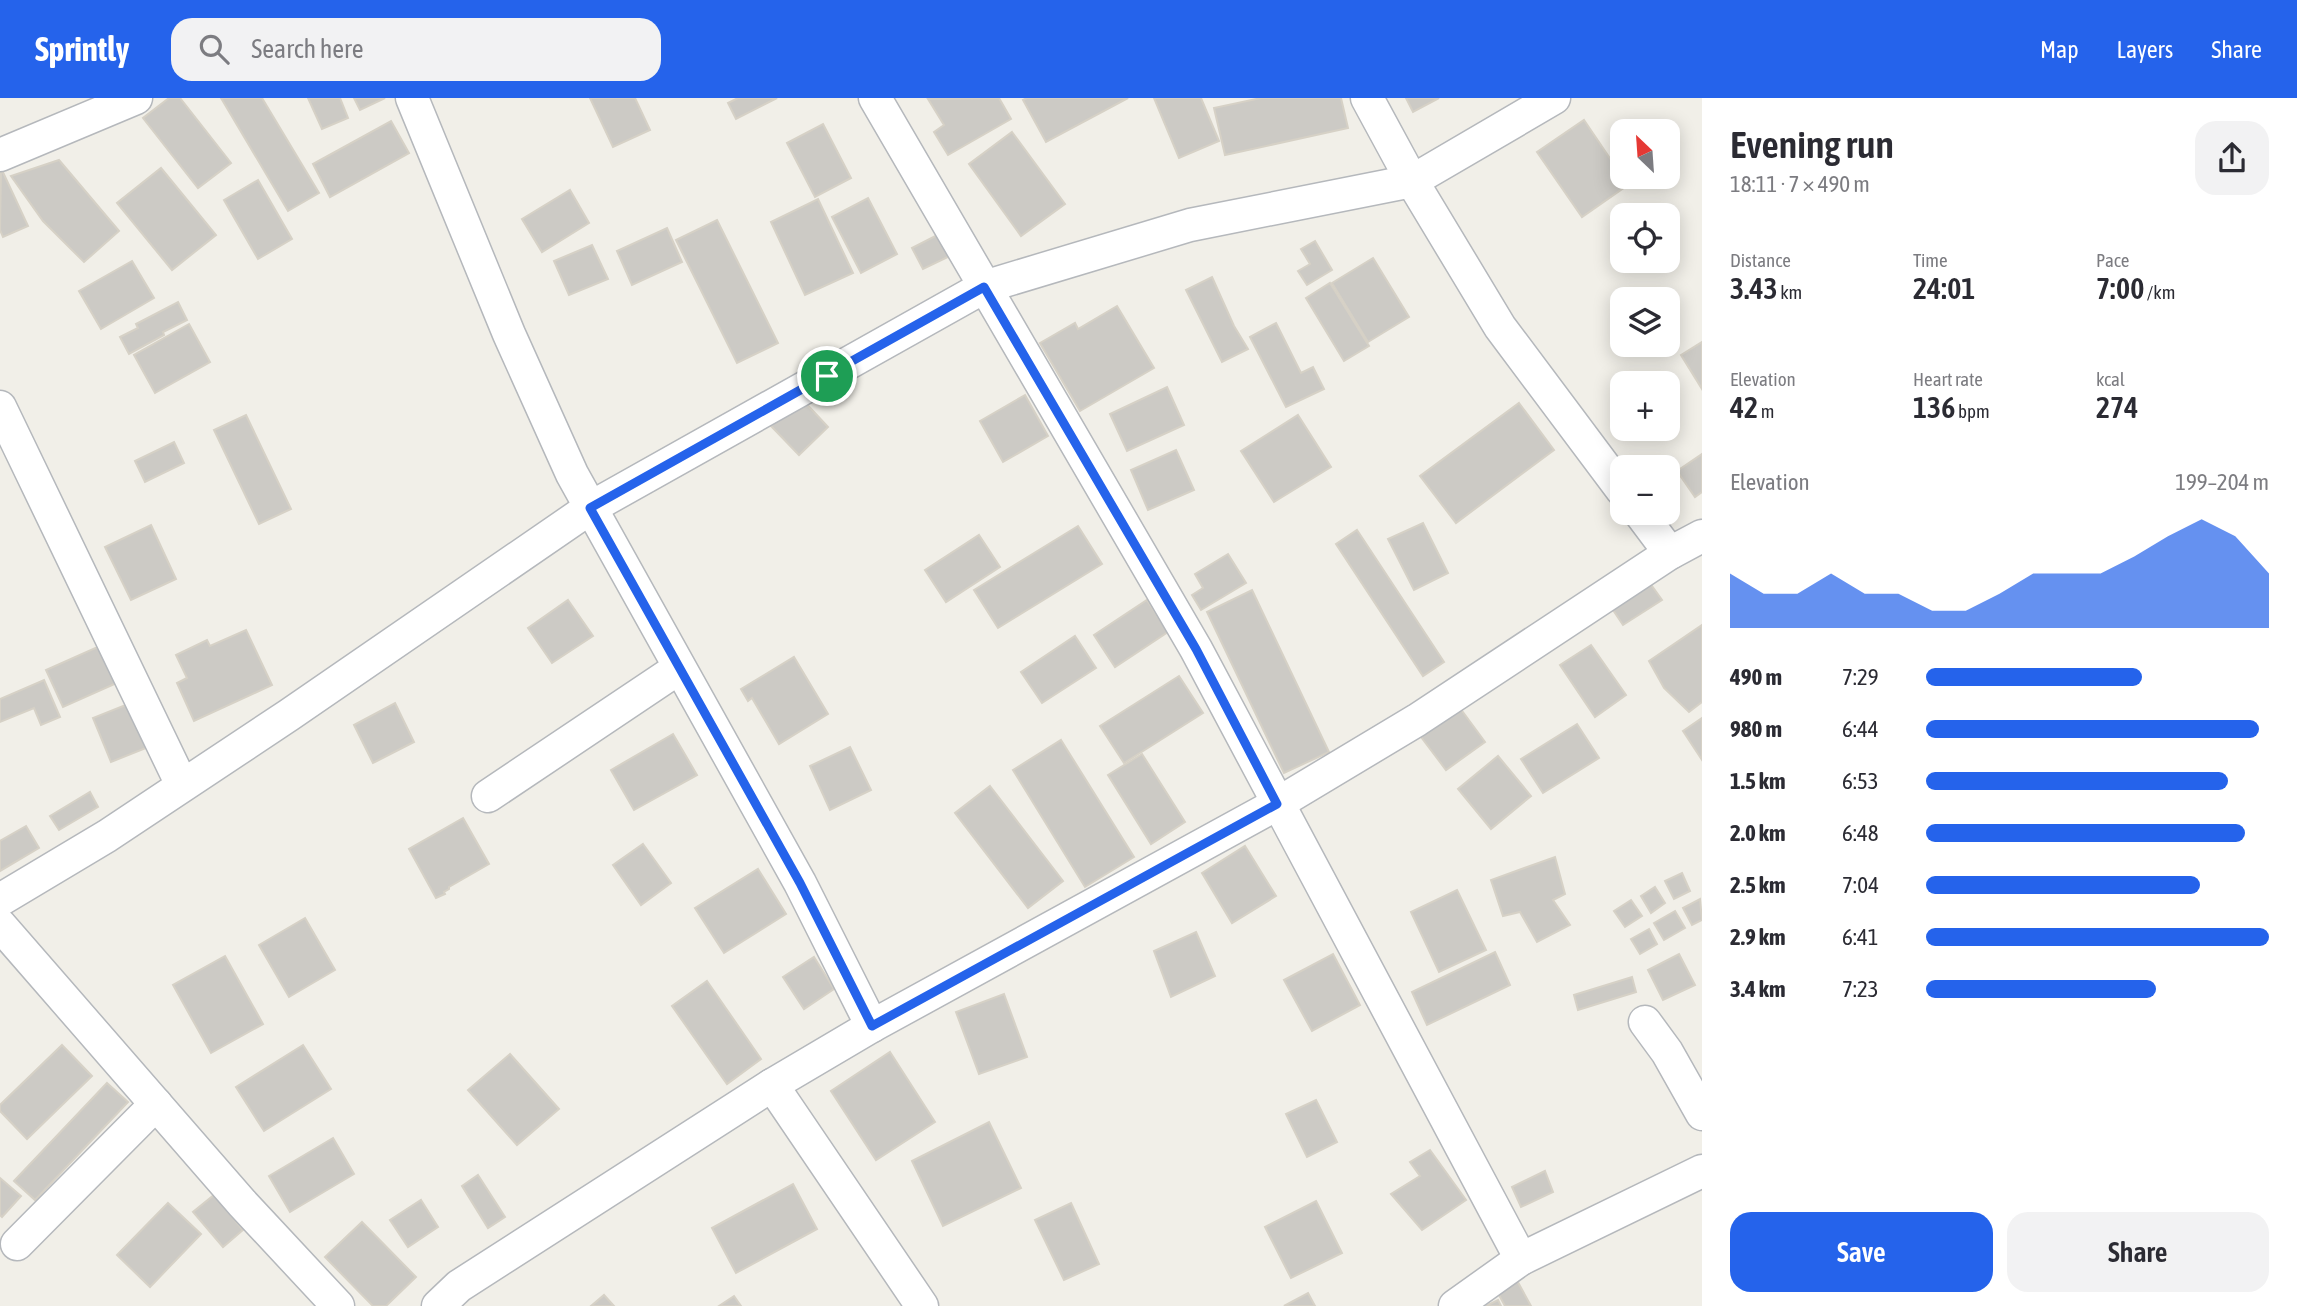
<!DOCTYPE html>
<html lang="en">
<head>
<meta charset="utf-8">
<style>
	body { margin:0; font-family:"Asap Condensed",sans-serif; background:#f2f2f3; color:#2b2b33; height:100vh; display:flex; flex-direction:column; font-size:26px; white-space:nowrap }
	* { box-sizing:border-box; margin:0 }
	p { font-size:23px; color:#7c7c81 }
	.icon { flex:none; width:38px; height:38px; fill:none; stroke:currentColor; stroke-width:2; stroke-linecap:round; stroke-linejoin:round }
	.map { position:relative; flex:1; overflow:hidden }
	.side { display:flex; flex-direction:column; background:#fff; width:595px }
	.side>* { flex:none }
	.needle { width:46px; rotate:335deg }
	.controls { position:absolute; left:1610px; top:21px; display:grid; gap:14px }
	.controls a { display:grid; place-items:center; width:70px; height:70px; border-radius:14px; background:#fff; box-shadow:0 4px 18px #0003; font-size:35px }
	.pin { position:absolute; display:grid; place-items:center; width:60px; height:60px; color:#fff; margin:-30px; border:4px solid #fff; border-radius:50%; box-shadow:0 2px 7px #0007 }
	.round { display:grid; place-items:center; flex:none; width:74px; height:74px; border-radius:21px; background:#f2f2f3 }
	.overview { display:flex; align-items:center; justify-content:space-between; height:119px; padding:0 28px }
	h1 { font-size:38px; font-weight:600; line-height:52px }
	.stats { display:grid; grid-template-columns:repeat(3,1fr); gap:10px; height:119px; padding:7px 28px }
	.stats div { display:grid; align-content:center }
	.stats b { font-size:30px; font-weight:600 }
	.stats small { font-size:19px; font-weight:400 }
	.stats p { font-size:19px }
	.chart { height:196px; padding:14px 28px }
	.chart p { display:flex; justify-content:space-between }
	.chart svg { width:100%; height:126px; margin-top:7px; fill:#2563eb; opacity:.7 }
	.button { display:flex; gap:14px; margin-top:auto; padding:14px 28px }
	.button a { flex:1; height:80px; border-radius:21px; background:#2563eb; color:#fff; font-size:28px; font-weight:600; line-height:80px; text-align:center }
	.button a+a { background:#f2f2f3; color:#2b2b33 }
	ul { padding:0 28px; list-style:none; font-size:23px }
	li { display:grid; grid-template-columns:112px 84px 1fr; align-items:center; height:52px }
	li i { height:18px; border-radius:9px; background:#2563eb }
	header { display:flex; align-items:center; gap:42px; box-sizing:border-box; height:98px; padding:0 35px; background:#2563eb; color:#fff }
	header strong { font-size:33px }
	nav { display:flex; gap:38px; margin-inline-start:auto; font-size:24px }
	.search { width:490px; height:63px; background:#f2f2f3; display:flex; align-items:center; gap:18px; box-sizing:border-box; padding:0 24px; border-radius:21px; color:#7c7c81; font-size:26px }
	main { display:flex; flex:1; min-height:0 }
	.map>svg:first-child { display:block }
	.building { fill:#cccac5; stroke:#d6d1c6; stroke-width:2 }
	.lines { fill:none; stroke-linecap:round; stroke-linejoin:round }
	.minor-casing { stroke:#b5b8bc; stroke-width:35 }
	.minor { stroke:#fff; stroke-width:32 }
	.route-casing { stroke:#fff; stroke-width:14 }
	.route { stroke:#2563eb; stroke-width:9 }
</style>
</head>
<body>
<header>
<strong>Sprintly</strong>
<div class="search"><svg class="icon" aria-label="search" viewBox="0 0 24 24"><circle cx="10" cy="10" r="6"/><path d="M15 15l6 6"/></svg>Search here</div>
<nav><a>Map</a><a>Layers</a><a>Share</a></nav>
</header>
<main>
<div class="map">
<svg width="1702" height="1208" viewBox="0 0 1702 1208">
	<rect width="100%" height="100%" fill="#f1efe8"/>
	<g class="building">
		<polygon points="169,0 180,0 231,65 198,90 143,20"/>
		<polygon points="221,0 262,0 319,95 288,113"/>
		<polygon points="308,0 340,0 348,20 322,31"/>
		<polygon points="354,0 385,0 360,12"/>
		<polygon points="590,0 635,0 650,32 613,49"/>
		<polygon points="738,0 777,0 736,21 728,5"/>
		<polygon points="999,0 1011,21 948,57 934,34 944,27 928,1"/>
		<polygon points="1027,0 1128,0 1046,44 1023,2"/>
		<polygon points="1154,0 1201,0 1219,43 1179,60"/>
		<polygon points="1261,0 1341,0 1348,30 1225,57 1214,10"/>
		<polygon points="1406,0 1439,0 1413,14"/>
		<polygon points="1584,22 1628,87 1582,119 1537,54"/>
		<polygon points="391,23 409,55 330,99 313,66"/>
		<polygon points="823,26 851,80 815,99 787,45"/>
		<polygon points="1012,34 1065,106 1021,138 969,66"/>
		<polygon points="59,62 119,133 84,164 43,123 11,78"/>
		<polygon points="1,70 28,128 3,139 0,132"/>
		<polygon points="161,70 216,137 172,172 117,105"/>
		<polygon points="258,82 292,141 258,161 224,102"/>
		<polygon points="570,92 589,125 542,154 522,121"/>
		<polygon points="868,100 897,156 861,175 832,119"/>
		<polygon points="818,101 853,175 805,197 771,124"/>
		<polygon points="717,122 778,245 737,265 676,142"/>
		<polygon points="667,130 682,164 632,187 617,153"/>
		<polygon points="943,134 954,156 923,171 912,150"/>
		<polygon points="1315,143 1332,172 1307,187 1298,173 1310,166 1301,151"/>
		<polygon points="592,147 608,181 569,197 554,163"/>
		<polygon points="1373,160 1409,219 1368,244 1332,185"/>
		<polygon points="132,163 154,200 101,231 79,193"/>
		<polygon points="1212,179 1234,228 1248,251 1222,264 1186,192"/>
		<polygon points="1330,185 1369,248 1344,263 1306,200"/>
		<polygon points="178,204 187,222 163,234 164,237 129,256 120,239 138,230 136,226"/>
		<polygon points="1117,208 1154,270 1080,313 1040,245 1075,225 1078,231"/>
		<polygon points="1276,225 1301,275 1313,269 1324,291 1286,309 1250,239"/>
		<polygon points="189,226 210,264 155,295 134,257"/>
		<polygon points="1702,244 1702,291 1681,257"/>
		<polygon points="1167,289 1184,327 1127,353 1110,316"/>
		<polygon points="1025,297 1048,338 1003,364 980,323"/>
		<polygon points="801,300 828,329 799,357 771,328"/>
		<polygon points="1519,305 1554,352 1456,425 1420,378"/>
		<polygon points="246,317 291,411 259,426 214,332"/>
		<polygon points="1298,317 1331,369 1274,404 1241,353"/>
		<polygon points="174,344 184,365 145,384 135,363"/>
		<polygon points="1176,352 1194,392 1148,412 1131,372"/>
		<polygon points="1702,356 1702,394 1695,399 1677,373"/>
		<polygon points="1423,425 1448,475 1414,492 1388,441"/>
		<polygon points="151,427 176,481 131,502 105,449"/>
		<polygon points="1078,428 1102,466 998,530 974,492"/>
		<polygon points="1357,432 1444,564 1423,578 1336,446"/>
		<polygon points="979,437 1000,469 946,504 925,472"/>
		<polygon points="1228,456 1246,485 1201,512 1192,497 1203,490 1195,476"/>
		<polygon points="1647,481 1662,502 1623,527 1609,506"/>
		<polygon points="1252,492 1329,654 1284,675 1207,514"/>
		<polygon points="568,502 593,538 552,565 528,530"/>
		<polygon points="1147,502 1168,534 1115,569 1094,537"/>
		<polygon points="1702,527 1702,604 1689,614 1664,590 1649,563"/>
		<polygon points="246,532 272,587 194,623 177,585 187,580 176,557 207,542 210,548"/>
		<polygon points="1075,538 1096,570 1042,605 1021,574"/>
		<polygon points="102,547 119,584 63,609 46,572"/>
		<polygon points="1591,547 1626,597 1595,619 1560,567"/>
		<polygon points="794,559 828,616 779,646 752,600 748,603 741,591"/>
		<polygon points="1179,578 1203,615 1124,665 1100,628"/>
		<polygon points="44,582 60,619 41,627 34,610 0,624 0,601"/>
		<polygon points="133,604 151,648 111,664 93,620"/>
		<polygon points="395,605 414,644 373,665 354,627"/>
		<polygon points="1457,606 1485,644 1446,672 1418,635"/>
		<polygon points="1702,620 1702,662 1683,633"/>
		<polygon points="1577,626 1599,660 1543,695 1521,661"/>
		<polygon points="673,636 697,677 634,712 611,672"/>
		<polygon points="1061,642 1134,759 1085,789 1013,672"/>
		<polygon points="850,649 871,692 830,712 810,668"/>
		<polygon points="1142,656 1185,724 1151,746 1108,677"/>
		<polygon points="1498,658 1531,698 1491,731 1458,691"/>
		<polygon points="990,688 1063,783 1028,810 955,715"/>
		<polygon points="90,694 98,709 59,732 50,718"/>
		<polygon points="463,720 489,766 449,789 449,791 444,794 445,796 436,800 409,751"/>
		<polygon points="26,728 39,750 0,773 0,743"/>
		<polygon points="643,746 671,785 641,807 613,767"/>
		<polygon points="1245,748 1276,798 1232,825 1202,775"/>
		<polygon points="1555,759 1565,796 1553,802 1570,827 1537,844 1520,814 1503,818 1491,782"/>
		<polygon points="758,771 786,816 724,855 695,810"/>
		<polygon points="1682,775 1690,793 1674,801 1665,783"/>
		<polygon points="1655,789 1665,805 1651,815 1641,798"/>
		<polygon points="1457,792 1486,852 1439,874 1411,814"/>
		<polygon points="1700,801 1702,822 1692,827 1683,810"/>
		<polygon points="1631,802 1642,818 1625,829 1614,813"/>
		<polygon points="1675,813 1685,830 1664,842 1654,825"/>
		<polygon points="305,820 335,872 289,899 259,847"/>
		<polygon points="1649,831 1657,846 1640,856 1631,841"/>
		<polygon points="1196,834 1215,878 1171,899 1154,853"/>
		<polygon points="1495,854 1510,887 1427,927 1412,894"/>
		<polygon points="1333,856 1360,907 1312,933 1284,882"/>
		<polygon points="1679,856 1695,887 1663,902 1648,872"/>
		<polygon points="225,858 263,926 211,955 173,887"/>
		<polygon points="814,859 834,891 804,911 783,879"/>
		<polygon points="1632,879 1636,894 1578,912 1574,897"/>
		<polygon points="707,883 761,961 727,986 672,908"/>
		<polygon points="1004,896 1027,959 979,976 956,914"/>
		<polygon points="62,947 92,978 27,1041 0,1013 0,1007"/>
		<polygon points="303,947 331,991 264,1033 236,989"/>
		<polygon points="890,954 935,1024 876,1062 831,993"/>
		<polygon points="510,956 559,1011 517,1047 468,992"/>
		<polygon points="107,985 128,1004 35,1102 14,1083"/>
		<polygon points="1316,1002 1337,1044 1307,1059 1286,1016"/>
		<polygon points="989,1024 1021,1090 943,1128 912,1063"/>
		<polygon points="333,1040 354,1076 290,1114 269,1078"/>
		<polygon points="1430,1052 1466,1102 1422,1132 1391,1096 1420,1078 1410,1064"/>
		<polygon points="1545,1073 1553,1094 1521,1109 1512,1089"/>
		<polygon points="478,1077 505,1119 488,1130 462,1088"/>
		<polygon points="0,1080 21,1098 2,1119 0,1117"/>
		<polygon points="793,1086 817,1131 736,1175 712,1130"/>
		<polygon points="214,1097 243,1132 223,1149 193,1114"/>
		<polygon points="421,1102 438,1129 408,1149 390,1122"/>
		<polygon points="1316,1103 1342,1155 1291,1180 1265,1129"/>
		<polygon points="168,1105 201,1136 150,1189 117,1157"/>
		<polygon points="1071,1105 1099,1166 1064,1182 1035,1122"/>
		<polygon points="362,1124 416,1179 386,1208 373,1208 325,1159"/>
		<polygon points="1514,1177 1531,1208 1505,1208 1494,1188"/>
		<polygon points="1308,1195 1315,1208 1284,1208"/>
		<polygon points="604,1197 614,1208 591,1208"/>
		<polygon points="734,1198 741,1208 719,1208"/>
		<polygon points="1498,1202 1501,1208 1486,1208"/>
	</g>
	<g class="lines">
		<g class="minor-casing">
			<g id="minor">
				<polyline points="412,0 509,236 572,376 800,785 872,928"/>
				<polyline points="875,0 1196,551 1521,1161"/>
				<polyline points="1367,0 1412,83 1500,229 1622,392"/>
				<polyline points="0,57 136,0"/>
				<polyline points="0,309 182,687"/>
				<polyline points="1640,415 1670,455"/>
				<polyline points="488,698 679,570"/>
				<polyline points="0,802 107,738 289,617 590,410 984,189 1190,127 1412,83 1554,0"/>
				<polyline points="0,827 242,1105 338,1208"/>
				<polyline points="1645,924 1667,954 1702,1016"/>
				<polyline points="772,987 922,1208"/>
				<polyline points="17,1146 156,1006"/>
				<polyline points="438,1208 459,1188 772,987 872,928 1277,706 1417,622 1670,455 1702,438"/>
				<polyline points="1455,1208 1521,1161 1702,1073"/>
			</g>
		</g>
		<use href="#minor" class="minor"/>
	</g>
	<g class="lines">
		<g class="route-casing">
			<polygon id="route" points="984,189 1196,551 1277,706 872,928 800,785 590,410"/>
		</g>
		<use href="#route" class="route"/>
	</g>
</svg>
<div class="controls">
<a><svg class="needle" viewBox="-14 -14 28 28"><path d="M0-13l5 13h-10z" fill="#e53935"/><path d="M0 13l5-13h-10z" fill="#7c7c81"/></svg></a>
<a><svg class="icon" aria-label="locate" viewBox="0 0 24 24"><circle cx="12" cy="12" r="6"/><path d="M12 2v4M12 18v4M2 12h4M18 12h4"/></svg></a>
<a><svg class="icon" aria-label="layers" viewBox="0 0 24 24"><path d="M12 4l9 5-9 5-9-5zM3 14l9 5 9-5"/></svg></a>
<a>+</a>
<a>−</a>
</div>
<div class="pin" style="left:827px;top:278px;background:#1e9e55"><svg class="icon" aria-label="arrive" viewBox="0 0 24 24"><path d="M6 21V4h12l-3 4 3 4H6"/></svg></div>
</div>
<section class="side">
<div class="overview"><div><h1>Evening run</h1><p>18:11 · 7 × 490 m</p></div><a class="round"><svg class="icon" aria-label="share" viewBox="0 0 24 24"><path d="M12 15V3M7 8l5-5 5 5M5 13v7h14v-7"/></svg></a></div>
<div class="stats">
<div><p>Distance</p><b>3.43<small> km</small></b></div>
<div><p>Time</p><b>24:01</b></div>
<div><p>Pace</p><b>7:00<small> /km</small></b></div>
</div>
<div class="stats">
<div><p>Elevation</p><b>42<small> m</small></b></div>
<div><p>Heart rate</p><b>136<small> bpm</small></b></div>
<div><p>kcal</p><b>274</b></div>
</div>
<div class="chart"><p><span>Elevation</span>199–204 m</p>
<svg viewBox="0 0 160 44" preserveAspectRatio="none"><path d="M0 44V25L10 32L20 32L30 25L40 32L50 32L60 38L70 38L80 32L90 25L100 25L110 25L120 19L130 12L140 6L150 12L160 25V44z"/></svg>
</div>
<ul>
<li><b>490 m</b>7:29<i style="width:63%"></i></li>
<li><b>980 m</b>6:44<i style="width:97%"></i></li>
<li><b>1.5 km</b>6:53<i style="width:88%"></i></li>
<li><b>2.0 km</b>6:48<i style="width:93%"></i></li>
<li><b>2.5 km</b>7:04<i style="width:80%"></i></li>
<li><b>2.9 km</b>6:41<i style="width:100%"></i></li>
<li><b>3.4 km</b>7:23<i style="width:67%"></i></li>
</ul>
<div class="button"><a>Save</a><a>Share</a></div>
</section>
</main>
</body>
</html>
